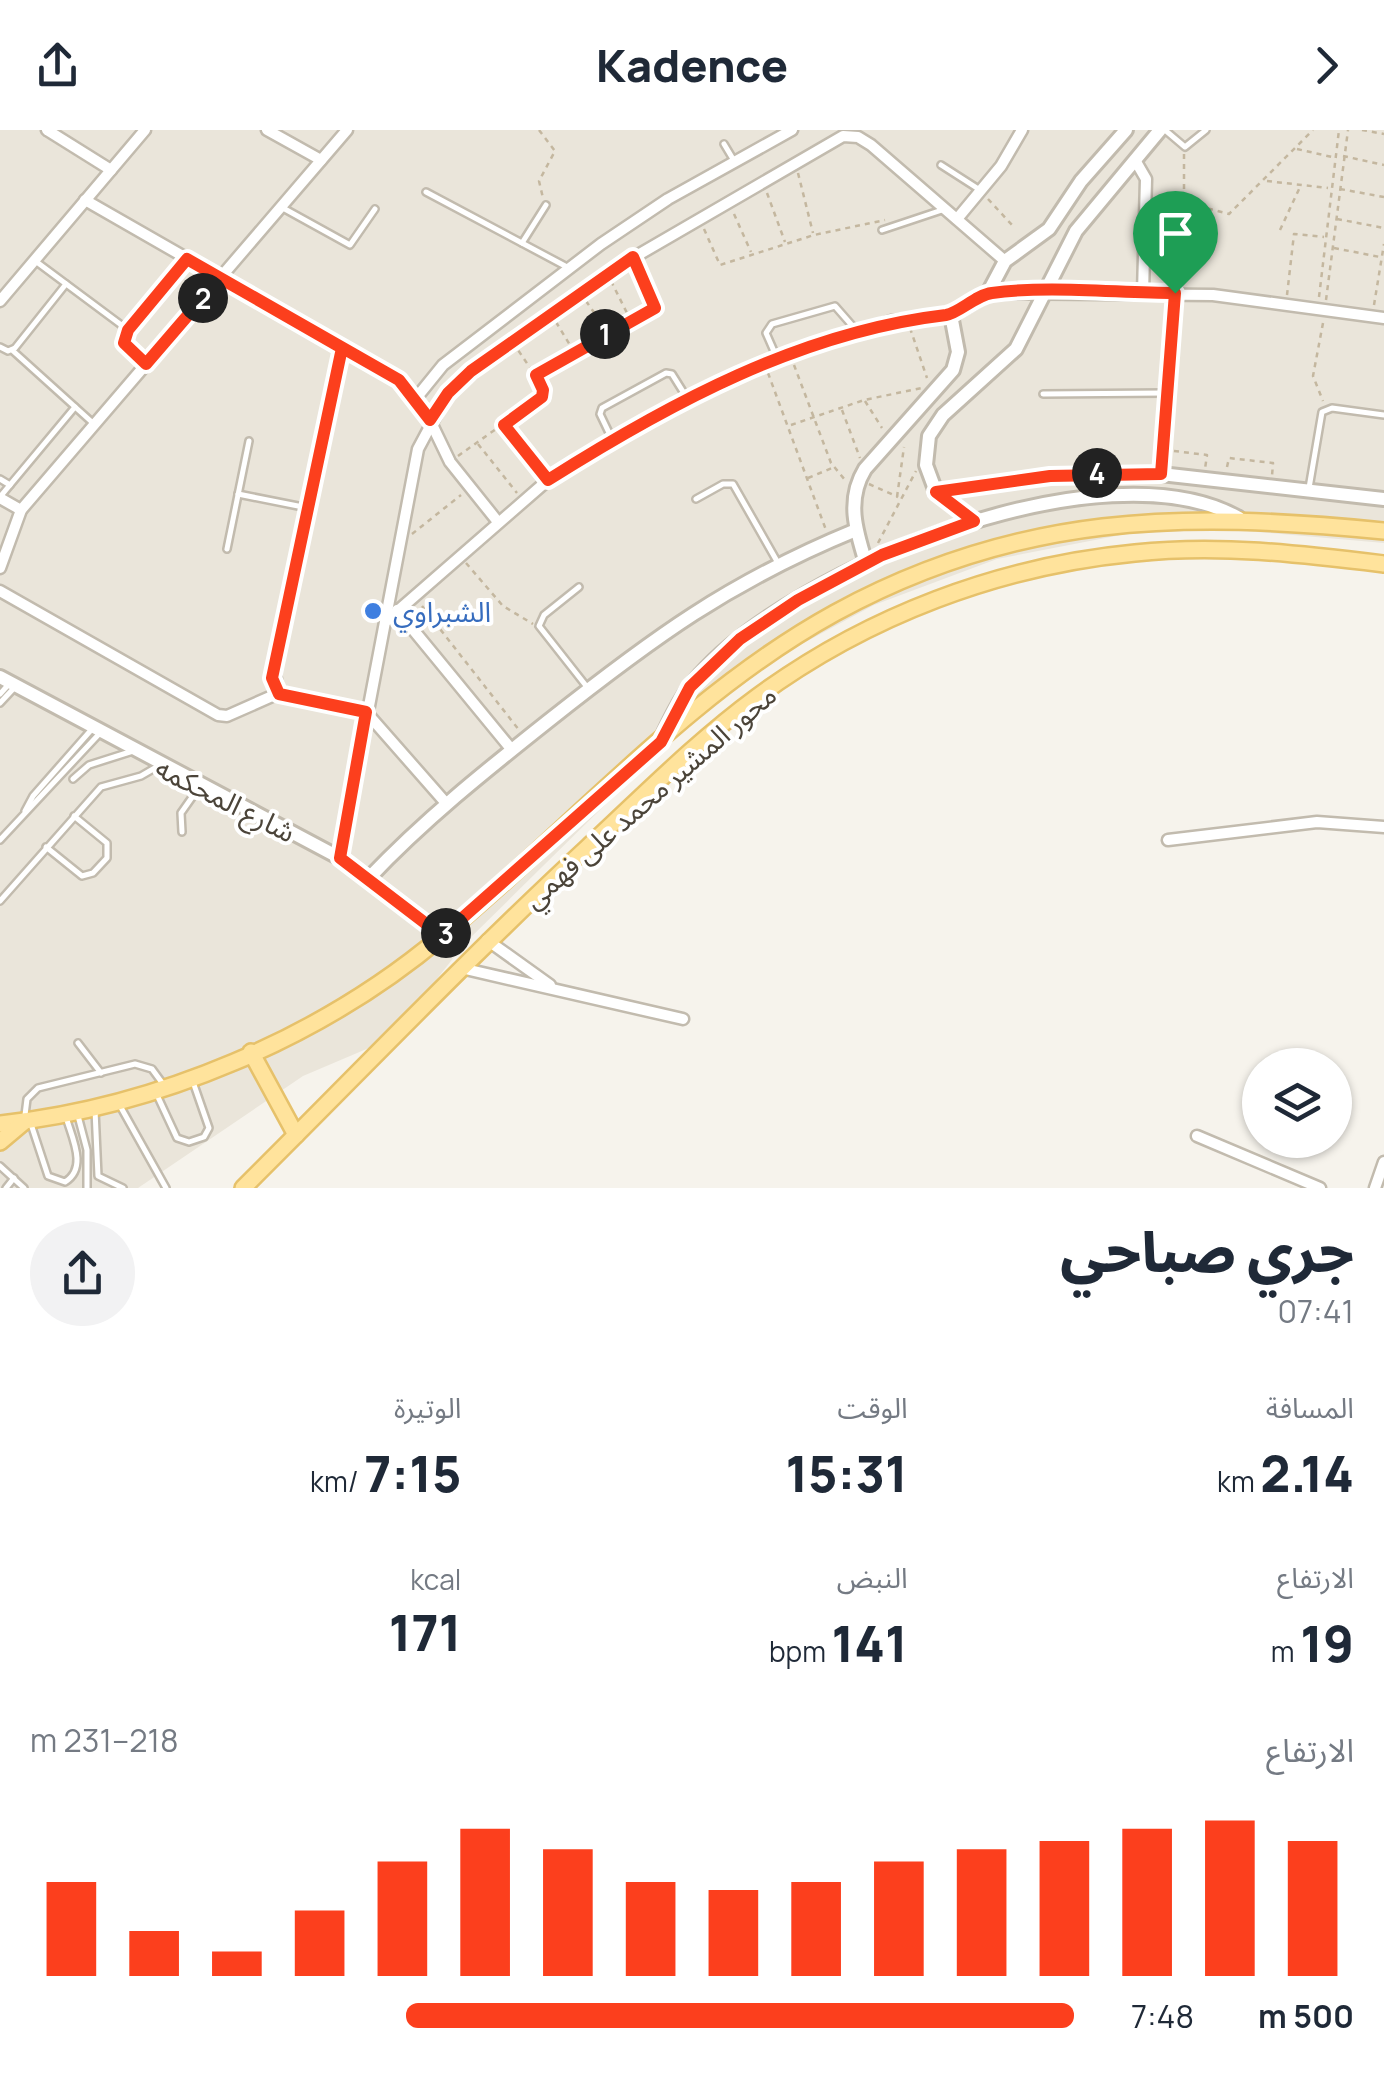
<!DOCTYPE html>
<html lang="ar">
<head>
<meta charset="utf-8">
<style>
	body { margin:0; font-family:Manrope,"Noto Sans Arabic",sans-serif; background:#f2f2f3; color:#1f2937; direction:rtl; height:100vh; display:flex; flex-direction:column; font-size:38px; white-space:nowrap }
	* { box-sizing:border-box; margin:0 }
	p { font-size:32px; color:#747a83 }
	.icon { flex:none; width:55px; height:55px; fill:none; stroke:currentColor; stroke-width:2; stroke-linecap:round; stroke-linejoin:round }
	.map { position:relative; height:1058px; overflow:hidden; direction:ltr }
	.drawer { display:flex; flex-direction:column; background:#fff; flex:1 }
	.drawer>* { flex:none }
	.fabs { position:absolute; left:1242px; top:918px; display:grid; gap:20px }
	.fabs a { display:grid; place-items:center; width:110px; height:110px; border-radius:50%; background:#fff; box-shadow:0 2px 8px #0004; font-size:50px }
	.pin { position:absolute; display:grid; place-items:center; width:85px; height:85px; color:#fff; margin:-102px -42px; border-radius:50% 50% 50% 0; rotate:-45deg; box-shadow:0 0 10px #0007 }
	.pin .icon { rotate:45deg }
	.km { position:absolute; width:50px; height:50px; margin:-25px; border-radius:50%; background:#222; color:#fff; font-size:28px; line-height:50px; text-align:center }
	.round { display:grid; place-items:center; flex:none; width:105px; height:105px; border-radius:52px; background:#f2f2f3 }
	.overview { display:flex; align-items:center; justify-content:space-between; height:170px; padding:0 30px }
	h1 { font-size:55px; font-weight:800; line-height:75px }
	.stats { display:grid; grid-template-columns:repeat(3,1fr); gap:15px; height:170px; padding:10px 30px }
	.stats div { display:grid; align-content:center }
	.stats b { font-size:50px; font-weight:800 }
	.stats small { font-size:28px; font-weight:400 }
	.stats p { font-size:28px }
	.chart { height:280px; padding:20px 30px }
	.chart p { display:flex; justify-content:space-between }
	.chart svg { width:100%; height:180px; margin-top:10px; stroke:#fc3f1d; stroke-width:6 }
	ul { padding:0 30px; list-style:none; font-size:32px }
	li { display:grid; grid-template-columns:160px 120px 1fr; align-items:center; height:75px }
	li i { height:25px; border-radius:12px; background:#fc3f1d }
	header { display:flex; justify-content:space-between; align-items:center; height:130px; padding:0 30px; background:#fff; font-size:45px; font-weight:800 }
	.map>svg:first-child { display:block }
	.residential { fill:#eae5da }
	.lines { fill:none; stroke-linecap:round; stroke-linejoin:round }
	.service-casing { stroke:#c2bbae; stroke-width:10 }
	.minor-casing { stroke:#c2bbae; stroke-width:15 }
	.tertiary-casing { stroke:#c2bbae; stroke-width:18 }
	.primary-casing { stroke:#e6c16a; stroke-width:20 }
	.path { stroke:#c4b79f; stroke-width:2.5; stroke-dasharray:5 5; stroke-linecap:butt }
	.service { stroke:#fff; stroke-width:5 }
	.minor { stroke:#fff; stroke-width:10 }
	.tertiary { stroke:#fff; stroke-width:12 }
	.primary { stroke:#ffe39c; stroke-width:15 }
	.route-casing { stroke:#fff; stroke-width:20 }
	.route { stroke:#fc3f1d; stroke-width:12 }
	.shop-dot { fill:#3f7fe0; stroke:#fff; stroke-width:4 }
	.labels { text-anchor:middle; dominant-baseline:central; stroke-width:8; stroke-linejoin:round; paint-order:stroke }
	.shop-label { font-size:28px; fill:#366cbe; stroke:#fff; text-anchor:start }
	.street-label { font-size:28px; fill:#4b4439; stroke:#fff }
</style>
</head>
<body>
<header><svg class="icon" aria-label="forward" viewBox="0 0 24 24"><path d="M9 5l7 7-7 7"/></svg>Kadence<svg class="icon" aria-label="share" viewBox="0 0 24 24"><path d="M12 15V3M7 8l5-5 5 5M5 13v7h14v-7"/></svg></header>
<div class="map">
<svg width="1384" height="1058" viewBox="0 0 1384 1058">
	<rect width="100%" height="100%" fill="#f6f3ec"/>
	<polygon class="residential" points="0,0 1384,0 1384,413 1224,399 1126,404 997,429 874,475 787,522 681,600 465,813 390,909 303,946 138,1058 0,1058"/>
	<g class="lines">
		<g class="service-casing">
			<g id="service">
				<polyline points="1165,0 1185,17 1206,0"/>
				<polyline points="724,14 733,29"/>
				<polyline points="941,35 980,60"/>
				<polyline points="426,62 567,137"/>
				<polyline points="283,78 350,115 375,79"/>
				<polyline points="882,100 945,79"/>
				<polyline points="522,113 546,75"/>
				<polyline points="34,130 128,200"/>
				<polyline points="0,217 8,221 15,218 66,154"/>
				<polyline points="12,220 94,294"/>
				<polyline points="777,228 766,203 772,194 835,176 856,200"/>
				<polyline points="146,234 128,219 124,206 187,129"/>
				<polyline points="1043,264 1165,263"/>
				<polyline points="612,309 600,284 602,278 666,243 672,244 687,268"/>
				<polyline points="0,349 10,355"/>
				<polyline points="1309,358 1322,282 1332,278 1384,285"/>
				<polyline points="238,364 308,378"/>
				<polyline points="0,367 75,277"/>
				<polyline points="696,369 723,354 733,354 778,433"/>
				<polyline points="227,419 249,311"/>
				<polyline points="579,457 544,485 539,496 587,557"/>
				<polyline points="0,564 9,554"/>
				<polyline points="0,573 15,557"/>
				<polyline points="73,649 89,635 133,621"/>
				<polyline points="25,681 33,666 92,599"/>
				<polyline points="182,702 181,683 200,656"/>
				<polyline points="0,710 100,603"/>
				<polyline points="46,717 82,746 93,743 107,728 107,713 74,686"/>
				<polyline points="0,771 101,657 141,646 160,635"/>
				<polyline points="78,913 101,943"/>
				<polyline points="157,965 177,1008 189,1012 204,1007 209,998 192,949"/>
				<polyline points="119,974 166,1058"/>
				<polyline points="95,980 98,1046 123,1058"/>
				<polyline points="77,982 87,1020 87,1058"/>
				<polyline points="25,985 27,969 38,958 135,934 152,939 163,954"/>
				<path d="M 30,991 L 48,1046 L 65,1052 C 88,1038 72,1008 66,987"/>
				<polyline points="0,1036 24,1058"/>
				<polyline points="6,1058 14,1048"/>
			</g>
		</g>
		<g class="minor-casing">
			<g id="minor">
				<polyline points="47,0 111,40"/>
				<polyline points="267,0 321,30"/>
				<polyline points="1135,30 1146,49 1143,163"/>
				<polyline points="85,70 399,250 424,278 450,332 498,392"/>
				<polyline points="957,89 1001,36 1022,0"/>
				<polyline points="988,163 1213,165 1384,188"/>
				<polyline points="0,171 145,0"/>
				<polyline points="417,267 443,235 601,114 668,69 792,0"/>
				<polyline points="1161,344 1175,163"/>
				<polyline points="0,368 21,380"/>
				<polyline points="0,438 21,380 347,0"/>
				<polyline points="0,461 218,585 227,586 279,563 366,582 445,672"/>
				<polyline points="397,480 512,620"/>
				<polyline points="385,492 548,350 687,268 764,233 891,191 951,185"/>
				<polyline points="279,563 274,540 342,218"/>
				<polyline points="1168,710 1317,692 1384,697"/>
				<polyline points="340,728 418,319 448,263 512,211 607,143 843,6 858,7 871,15 1005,131"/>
				<polyline points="487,810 550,855"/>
				<polyline points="461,838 683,889"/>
				<polyline points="1197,1006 1320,1058"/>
				<polyline points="1375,1058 1384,1032"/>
			</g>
		</g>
		<g class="tertiary-casing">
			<g id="tertiary">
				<polyline points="936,362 1050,346 1161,344 1384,369"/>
				<polyline points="975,391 936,362 926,335 929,306 943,285 1016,219 1076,101 1160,0"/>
				<path d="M 866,433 C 856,401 846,370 865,339 L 953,240 L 958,222 L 951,185 L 988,163 L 1005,131 L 1049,99 L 1081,51 L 1126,0"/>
				<polyline points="0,547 340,728 442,807"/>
				<path d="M 664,603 C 674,582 684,562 700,545 C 795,437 1106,312 1239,388"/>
				<path d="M 369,748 C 424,690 484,642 547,592 C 653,508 729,452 856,400"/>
			</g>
		</g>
		<g class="primary-casing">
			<g id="primary">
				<polyline points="251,922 296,1005"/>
				<path d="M 0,994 C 157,977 321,908 442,806 C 572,698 686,565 835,483 C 1018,383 1183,381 1384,401"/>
				<polyline points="0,1012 25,991"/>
				<path d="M 243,1058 C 358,944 469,827 588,717 C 643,666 697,611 757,567 C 867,486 999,436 1135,423 C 1219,414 1301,424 1384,434"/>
			</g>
		</g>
		<g class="path">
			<polyline points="539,0 555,21 539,51 543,68"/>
			<polyline points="1362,0 1384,4"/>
			<polyline points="1297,19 1332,27"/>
			<polyline points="1184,24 1184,67 1195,75 1229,84 1313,0"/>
			<polyline points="1343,26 1384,35"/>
			<polyline points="798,43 813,103"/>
			<polyline points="1267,51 1328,58"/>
			<polyline points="1340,59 1384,67"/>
			<polyline points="767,63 785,112"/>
			<polyline points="988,69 1012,95"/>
			<polyline points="734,84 751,122"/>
			<polyline points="1337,89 1384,98"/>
			<polyline points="704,99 720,135 814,105 885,90"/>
			<polyline points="1280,100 1300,57"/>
			<polyline points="1334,118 1380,127"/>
			<polyline points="611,151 630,189"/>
			<polyline points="1287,165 1294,104 1324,107"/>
			<polyline points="1319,167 1339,0"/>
			<polyline points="1326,170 1348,0"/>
			<polyline points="586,171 607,201"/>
			<polyline points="1374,175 1384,114"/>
			<polyline points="556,192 573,220"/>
			<polyline points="1323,193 1313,246 1323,271"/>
			<polyline points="910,198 927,248"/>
			<polyline points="794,235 831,333 845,350"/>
			<polyline points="768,243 826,400"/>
			<polyline points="535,245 655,178 638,137"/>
			<polyline points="865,271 882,298"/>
			<polyline points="842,280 860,328"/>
			<polyline points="791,295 864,270 922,258"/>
			<polyline points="505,296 540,341"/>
			<polyline points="478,314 517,363"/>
			<polyline points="1174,321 1207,325 1205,339"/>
			<polyline points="458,326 541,267 541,254 518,220"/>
			<polyline points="1227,337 1229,328 1273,333 1272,346"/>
			<polyline points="808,348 832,338"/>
			<polyline points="869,354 898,367"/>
			<polyline points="897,367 904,317"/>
			<polyline points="412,404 461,365"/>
			<polyline points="878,413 916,341"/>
			<polyline points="466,433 503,476 533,494"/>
			<polyline points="422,476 519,600"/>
		</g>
		<use href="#service" class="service"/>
		<use href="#minor" class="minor"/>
		<use href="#tertiary" class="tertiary"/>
		<use href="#primary" class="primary"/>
	</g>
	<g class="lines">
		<g class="route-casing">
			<path id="route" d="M 1175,163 C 1118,163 1048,155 992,163 C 976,165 959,183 946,185 C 801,202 670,273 548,350 L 504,295 L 542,267 L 543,260 L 536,245 L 655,178 L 633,127 L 471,241 L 448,263 L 430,290 L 399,250 L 187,129 L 128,200 L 124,213 L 146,234 L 220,148 L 342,218 L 272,548 L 279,564 L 366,582 L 340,728 L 442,806 L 661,612 L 690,557 L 740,509 L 798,470 L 882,425 L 974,391 L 936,362 L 1050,346 L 1161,344 L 1175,163"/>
		</g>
		<use href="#route" class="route"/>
	</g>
	<circle class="shop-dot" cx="373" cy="481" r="10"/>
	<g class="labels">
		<g class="shop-label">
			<text x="393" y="481">الشبراوي</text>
		</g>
		<g class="street-label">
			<text transform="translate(649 666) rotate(-41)">محور المشير محمد على فهمي</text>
			<text transform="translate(226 669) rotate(27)">شارع المحكمه</text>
		</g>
	</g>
</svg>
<div class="fabs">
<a><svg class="icon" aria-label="layers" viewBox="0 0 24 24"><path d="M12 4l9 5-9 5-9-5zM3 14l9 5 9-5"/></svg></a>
</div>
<div class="pin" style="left:1175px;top:163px;background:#1e9e55"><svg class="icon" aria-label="arrive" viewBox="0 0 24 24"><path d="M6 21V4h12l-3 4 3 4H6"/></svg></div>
<b class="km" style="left:605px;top:204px">1</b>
<b class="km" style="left:203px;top:168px">2</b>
<b class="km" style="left:446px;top:803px">3</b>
<b class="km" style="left:1097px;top:343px">4</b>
</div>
<section class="drawer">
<div class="overview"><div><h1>جري صباحي</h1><p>07:41</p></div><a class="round"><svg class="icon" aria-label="share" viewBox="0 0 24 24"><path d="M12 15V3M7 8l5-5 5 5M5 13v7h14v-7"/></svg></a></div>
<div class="stats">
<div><p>المسافة</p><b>2.14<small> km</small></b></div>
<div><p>الوقت</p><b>15:31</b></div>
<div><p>الوتيرة</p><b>7:15<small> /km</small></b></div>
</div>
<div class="stats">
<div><p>الارتفاع</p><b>19<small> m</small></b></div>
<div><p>النبض</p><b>141<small> bpm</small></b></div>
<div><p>kcal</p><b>171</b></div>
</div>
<div class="chart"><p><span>الارتفاع</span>218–231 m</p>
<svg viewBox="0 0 160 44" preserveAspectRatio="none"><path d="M5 44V21M15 44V33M25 44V38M35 44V28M45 44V16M55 44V8M65 44V13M75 44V21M85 44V23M95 44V21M105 44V16M115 44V13M125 44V11M135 44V8M145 44V6M155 44V11"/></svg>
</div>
<ul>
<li><b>500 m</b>7:48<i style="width:64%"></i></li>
</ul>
</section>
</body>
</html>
